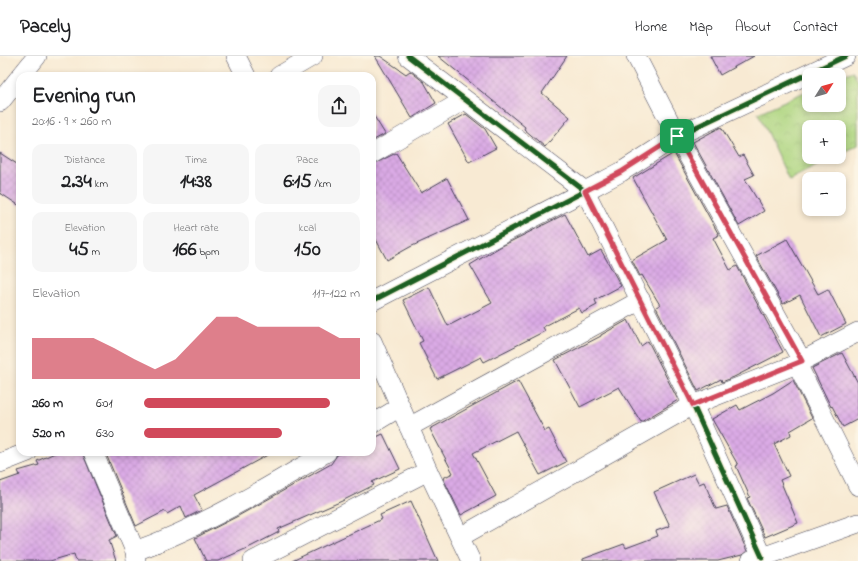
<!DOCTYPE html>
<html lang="en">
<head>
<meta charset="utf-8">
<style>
	body { margin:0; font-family:"Indie Flower",sans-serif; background:#f6f6f6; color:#202124; height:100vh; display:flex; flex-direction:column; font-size:15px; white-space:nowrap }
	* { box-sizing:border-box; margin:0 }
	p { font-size:13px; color:#757577 }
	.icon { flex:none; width:22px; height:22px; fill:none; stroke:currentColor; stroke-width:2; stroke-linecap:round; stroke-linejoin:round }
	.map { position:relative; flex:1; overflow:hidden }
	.panel { position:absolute; left:16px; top:16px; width:360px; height:384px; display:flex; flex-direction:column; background:#fff; border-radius:12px; box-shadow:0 2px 6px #0003 }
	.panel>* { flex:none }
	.needle { width:26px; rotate:53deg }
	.tools { position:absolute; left:802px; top:12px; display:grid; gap:8px }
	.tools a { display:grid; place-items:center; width:44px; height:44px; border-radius:8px; background:#fff; box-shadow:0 2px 6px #0003; font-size:20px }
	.pin { position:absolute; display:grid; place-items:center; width:34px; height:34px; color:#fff; margin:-17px; border-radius:8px; box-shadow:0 2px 6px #0006 }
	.round { display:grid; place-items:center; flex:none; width:42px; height:42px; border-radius:12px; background:#f6f6f6 }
	.overview { display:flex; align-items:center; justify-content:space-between; height:68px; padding:0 16px }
	h1 { font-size:22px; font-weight:800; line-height:30px }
	.metrics { display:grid; grid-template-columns:repeat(3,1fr); gap:6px; height:68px; padding:4px 16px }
	.metrics div { display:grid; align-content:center; border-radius:10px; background:#f6f6f6; text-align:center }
	.metrics b { font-size:20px; font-weight:800 }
	.metrics small { font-size:11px; font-weight:400 }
	.metrics p { font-size:11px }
	.chart { height:112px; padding:8px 16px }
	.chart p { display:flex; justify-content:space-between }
	.chart svg { width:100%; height:72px; margin-top:4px; fill:#d1495b; opacity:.7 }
	ul { padding:0 16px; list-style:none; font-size:13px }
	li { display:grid; grid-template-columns:64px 48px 1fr; align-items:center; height:30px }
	li i { height:10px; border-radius:5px; background:#d1495b }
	header { display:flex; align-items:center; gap:24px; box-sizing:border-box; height:56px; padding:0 20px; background:#fff; border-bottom:1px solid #e0e0e0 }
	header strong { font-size:19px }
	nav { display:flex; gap:22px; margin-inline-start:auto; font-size:14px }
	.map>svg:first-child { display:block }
	.park { fill:url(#park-crowns); stroke:#687c5e }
	.building { fill:url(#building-cross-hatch) }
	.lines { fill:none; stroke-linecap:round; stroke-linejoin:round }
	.minor-casing { stroke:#424052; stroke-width:20 }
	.minor { stroke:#fff; stroke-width:19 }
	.cycleway-casing { stroke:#fcf5e5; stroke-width:8 }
	.cycleway { stroke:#1b5e20; stroke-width:5 }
	.route-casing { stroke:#fff; stroke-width:8 }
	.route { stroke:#d1495b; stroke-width:5 }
</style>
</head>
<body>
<header>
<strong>Pacely</strong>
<nav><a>Home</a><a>Map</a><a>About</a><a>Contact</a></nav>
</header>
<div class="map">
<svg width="858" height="505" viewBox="0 0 858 505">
	<defs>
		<pattern id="park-crowns" width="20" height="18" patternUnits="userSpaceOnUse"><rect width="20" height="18" fill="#add580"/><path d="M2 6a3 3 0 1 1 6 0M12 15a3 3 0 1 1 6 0" fill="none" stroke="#95b770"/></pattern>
		<pattern id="building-cross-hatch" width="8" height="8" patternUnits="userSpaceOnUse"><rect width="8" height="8" fill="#daaae5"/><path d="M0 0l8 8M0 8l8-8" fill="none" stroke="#bb92c5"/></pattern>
	</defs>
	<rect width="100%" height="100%" fill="#fcf5e5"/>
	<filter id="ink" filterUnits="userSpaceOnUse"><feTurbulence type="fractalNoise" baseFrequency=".025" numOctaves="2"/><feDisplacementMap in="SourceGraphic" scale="8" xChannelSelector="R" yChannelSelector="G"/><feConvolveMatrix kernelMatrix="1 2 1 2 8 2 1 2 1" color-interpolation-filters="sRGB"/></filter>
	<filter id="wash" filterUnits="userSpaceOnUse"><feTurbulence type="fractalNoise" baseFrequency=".012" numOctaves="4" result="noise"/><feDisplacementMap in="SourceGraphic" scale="16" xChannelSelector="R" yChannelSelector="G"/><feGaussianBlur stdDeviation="0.9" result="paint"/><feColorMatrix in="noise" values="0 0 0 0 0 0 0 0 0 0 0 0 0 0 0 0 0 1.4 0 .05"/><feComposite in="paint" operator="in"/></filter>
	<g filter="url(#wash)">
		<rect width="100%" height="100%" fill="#f8ead3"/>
		<polygon class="park" points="853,15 858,25 858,89 839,98 839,71 809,71 809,101 834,101 789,124 758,57 809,34 809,49 839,49 839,21"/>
		<g id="blocks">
			<g class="building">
				<polygon points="375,0 380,0 406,18 410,15 424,26 436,47 412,62"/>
				<polygon points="438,0 567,0 542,37 570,61 545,91 524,73 525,71"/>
				<polygon points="710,0 754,0 720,19"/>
				<polygon points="372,57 385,78 372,85"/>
				<polygon points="466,58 485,73 496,92 469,106 448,68"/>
				<polygon points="721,71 739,101 743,99 754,119 745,123 764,155 739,170 693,86"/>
				<polygon points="0,97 20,110 20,150 0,137"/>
				<polygon points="396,97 421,137 447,122 469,164 410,191 387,204 372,176 372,109"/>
				<polygon points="674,97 719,179 713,182 730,214 737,210 783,296 734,321 722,326 721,323 698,335 656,251 660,249 642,219 640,220 632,204 667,184 633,122"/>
				<polygon points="565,158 588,201 601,194 621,230 595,244 597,249 582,257 579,252 543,271 545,275 484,306 481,301 437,323 419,287 423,285 403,244 429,231 448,270 492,247 470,209 500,191"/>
				<polygon points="787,183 818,238 828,233 846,268 821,281 800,239 783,248 756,200"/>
				<polygon points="628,264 641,290 648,285 678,344 641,366 619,331 580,351 555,304 601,280 601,279"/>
				<polygon points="842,297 858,327 858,363 843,371 832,350 831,351 812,312"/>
				<polygon points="793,324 812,362 790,375 791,379 774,388 789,420 780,424 798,467 765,481 747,442 750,441 736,410 738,409 712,363 737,349 740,354 773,337"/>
				<polygon points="518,325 545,375 549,373 566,406 540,419 516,375 473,397 496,440 461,459 443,422 453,417 430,373"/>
				<polygon points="383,378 400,413 372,426 374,429 342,445 278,473 279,476 252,490 218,505 206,505 195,482 238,460 331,408 337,399 344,396 372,396 372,383"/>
				<polygon points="57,396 82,396 117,480 109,484 116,505 76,505 74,498 50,505 0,505 0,426 20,419 18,415 39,409 37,405"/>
				<polygon points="111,396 273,396 194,439 202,454 186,462 181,450 167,458 165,455 136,470 106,398"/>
				<polygon points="694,418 699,428 704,426 716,453 727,450 747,495 742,499 718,505 583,505 583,503 624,488 626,492 658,480 656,475 670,470 654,436"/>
				<polygon points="411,445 438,505 292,505 382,463 380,459"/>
			</g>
		</g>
	</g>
	<g filter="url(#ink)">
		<use href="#blocks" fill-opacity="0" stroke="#424052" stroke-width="1"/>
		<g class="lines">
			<g class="minor-casing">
				<g id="minor">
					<polyline points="236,0 246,20"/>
					<polyline points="408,0 585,135 693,349 762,501"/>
					<polyline points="636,0 677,80 802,305 797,308 858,430"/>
					<polyline points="21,20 37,0"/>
					<polyline points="279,20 313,0"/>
					<polyline points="0,46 20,21"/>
					<polyline points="372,98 464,44"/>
					<polyline points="372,245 585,135 621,116 677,80 846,0"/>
					<polyline points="372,285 428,415 471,505"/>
					<polyline points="802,305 858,276"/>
					<polyline points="372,368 400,351"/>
					<polyline points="409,371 641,244"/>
					<polyline points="93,396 135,495 136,505"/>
					<polyline points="0,407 28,396"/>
					<polyline points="460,481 693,349 797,308"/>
					<path d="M 135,495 C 202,471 265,433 327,396"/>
					<polyline points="253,505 428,415"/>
					<polyline points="751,505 858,467"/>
				</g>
			</g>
			<use href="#minor" class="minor"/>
			<g class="cycleway-casing">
				<g id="cycleway">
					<polyline points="408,0 585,135 693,349 762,501"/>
					<polyline points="372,245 585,135 621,116 677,80 846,0"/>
				</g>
			</g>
			<use href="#cycleway" class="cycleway"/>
		</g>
	</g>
	<g class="lines" filter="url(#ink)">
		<g class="route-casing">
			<polygon id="route" points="677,80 802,305 693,349 585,135 621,116"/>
		</g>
		<use href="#route" class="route"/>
	</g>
</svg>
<div class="tools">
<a><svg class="needle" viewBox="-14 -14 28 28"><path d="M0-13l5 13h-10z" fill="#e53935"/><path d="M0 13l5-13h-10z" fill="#757577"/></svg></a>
<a>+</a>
<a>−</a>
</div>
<div class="pin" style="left:677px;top:80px;background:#1e9e55"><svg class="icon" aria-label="arrive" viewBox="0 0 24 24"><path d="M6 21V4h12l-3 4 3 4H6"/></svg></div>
<section class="panel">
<div class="overview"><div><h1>Evening run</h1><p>20:16 · 9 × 260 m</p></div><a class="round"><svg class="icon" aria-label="share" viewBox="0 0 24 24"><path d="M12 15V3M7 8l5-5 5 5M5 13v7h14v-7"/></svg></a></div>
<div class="metrics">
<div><p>Distance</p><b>2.34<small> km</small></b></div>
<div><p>Time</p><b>14:38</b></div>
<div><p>Pace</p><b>6:15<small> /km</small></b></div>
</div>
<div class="metrics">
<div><p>Elevation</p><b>45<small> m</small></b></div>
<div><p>Heart rate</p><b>166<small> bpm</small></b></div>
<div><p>kcal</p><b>150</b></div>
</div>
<div class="chart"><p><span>Elevation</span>117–122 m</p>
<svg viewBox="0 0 160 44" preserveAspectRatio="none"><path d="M0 44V19L10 19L20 19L30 19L40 25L50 32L60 38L70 32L80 19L90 6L100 6L110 12L120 12L130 12L140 12L150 19L160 19V44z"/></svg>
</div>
<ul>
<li><b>260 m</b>6:01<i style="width:86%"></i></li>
<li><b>520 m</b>6:30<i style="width:64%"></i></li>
</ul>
</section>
</div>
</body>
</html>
